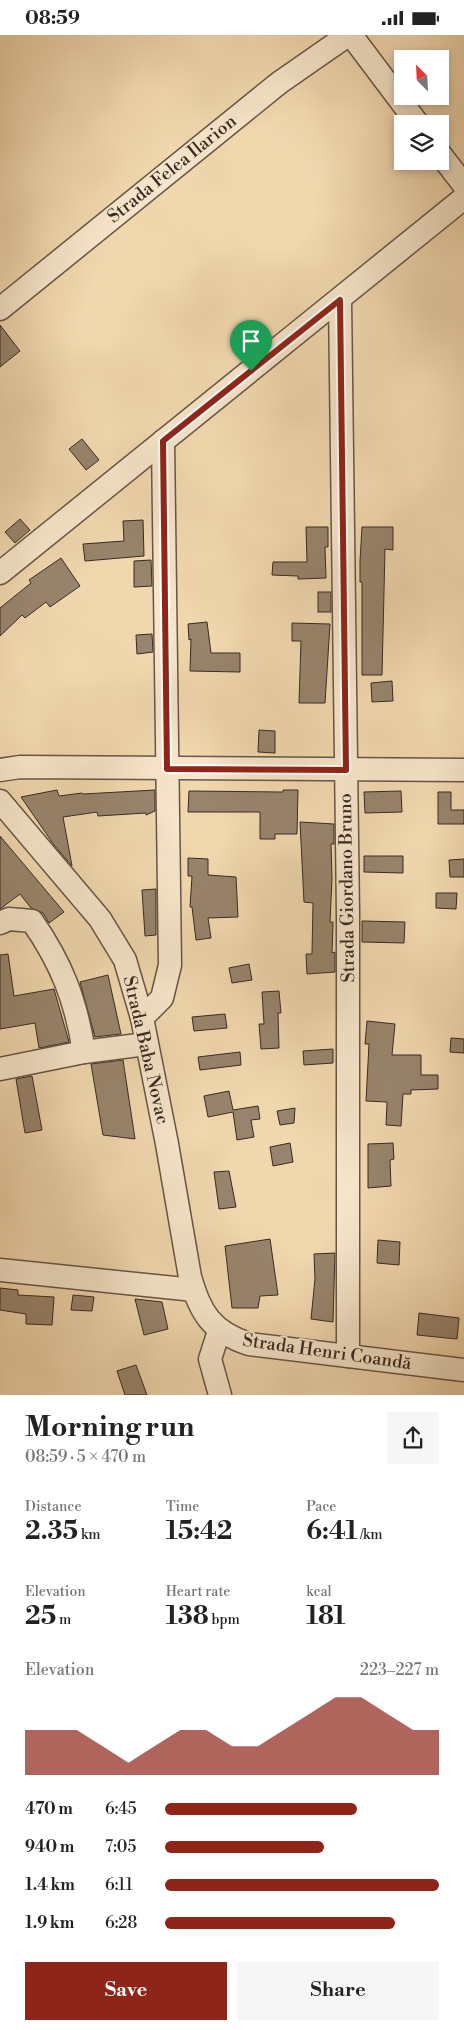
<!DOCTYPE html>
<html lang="en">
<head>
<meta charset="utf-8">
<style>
	body { margin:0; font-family:"Libre Bodoni",serif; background:#f6f6f6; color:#222; height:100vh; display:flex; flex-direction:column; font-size:19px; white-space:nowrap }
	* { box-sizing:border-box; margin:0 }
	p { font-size:16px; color:#767676 }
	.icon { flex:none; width:28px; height:28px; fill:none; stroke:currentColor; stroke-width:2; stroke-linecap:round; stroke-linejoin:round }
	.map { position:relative; height:1360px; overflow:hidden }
	.drawer { display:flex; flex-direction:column; background:#fff; flex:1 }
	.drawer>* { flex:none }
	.needle { width:32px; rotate:336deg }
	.tools { position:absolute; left:394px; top:15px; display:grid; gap:10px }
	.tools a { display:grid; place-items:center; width:55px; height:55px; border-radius:0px; background:#fff; box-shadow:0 2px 8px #0003; font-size:25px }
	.pin { position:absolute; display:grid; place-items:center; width:42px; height:42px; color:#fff; margin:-51px -21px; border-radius:50% 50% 50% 0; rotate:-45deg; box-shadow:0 0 5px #0007 }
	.pin .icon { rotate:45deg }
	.round { display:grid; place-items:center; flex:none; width:52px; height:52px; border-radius:0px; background:#f6f6f6 }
	.head { display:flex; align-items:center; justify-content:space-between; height:85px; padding:0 25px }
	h1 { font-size:28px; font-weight:700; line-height:38px }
	.stats { display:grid; grid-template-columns:repeat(3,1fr); gap:8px; height:85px; padding:5px 25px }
	.stats div { display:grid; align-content:center }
	.stats b { font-size:25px; font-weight:700 }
	.stats small { font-size:14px; font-weight:400 }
	.stats p { font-size:14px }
	.chart { height:140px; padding:10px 25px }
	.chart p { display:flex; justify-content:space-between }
	.chart svg { width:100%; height:90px; margin-top:5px; fill:#8f2418; opacity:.7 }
	.cta { display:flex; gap:10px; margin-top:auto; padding:10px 25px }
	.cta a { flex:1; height:58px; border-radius:0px; background:#8f2418; color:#fff; font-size:20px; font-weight:700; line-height:58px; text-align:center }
	.cta a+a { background:#f6f6f6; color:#222 }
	ul { padding:0 25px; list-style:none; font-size:16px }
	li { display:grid; grid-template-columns:80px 60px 1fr; align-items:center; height:38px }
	li i { height:12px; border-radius:6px; background:#8f2418 }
	.status { display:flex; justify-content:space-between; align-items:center; height:35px; padding:0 25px; background:#fff; direction:ltr }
	.status svg { height:14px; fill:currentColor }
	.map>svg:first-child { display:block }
	.building { fill:#98846c; stroke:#372a24 }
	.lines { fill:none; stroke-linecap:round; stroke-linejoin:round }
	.minor-casing { stroke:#665546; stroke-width:25 }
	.minor { stroke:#f6e5ca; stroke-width:22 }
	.route-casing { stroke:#fff; stroke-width:10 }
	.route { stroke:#8f2418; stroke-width:6 }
	.labels { text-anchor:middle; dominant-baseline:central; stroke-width:4; stroke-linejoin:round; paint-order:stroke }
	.street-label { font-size:18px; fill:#372a24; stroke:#f6e5ca }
</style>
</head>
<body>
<div class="status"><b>08:59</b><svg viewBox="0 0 49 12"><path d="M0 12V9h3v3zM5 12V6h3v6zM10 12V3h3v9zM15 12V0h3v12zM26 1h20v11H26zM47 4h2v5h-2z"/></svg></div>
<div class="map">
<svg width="464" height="1360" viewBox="0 0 464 1360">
	<rect width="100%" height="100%" fill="#f1d7ae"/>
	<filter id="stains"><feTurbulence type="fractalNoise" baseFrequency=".004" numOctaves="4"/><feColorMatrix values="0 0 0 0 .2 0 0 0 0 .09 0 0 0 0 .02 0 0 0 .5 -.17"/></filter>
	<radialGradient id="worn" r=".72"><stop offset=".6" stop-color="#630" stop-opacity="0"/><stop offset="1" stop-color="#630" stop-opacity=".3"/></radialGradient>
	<g class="building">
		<polygon points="0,290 20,316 0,332"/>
		<polygon points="82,404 99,425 86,435 69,414"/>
		<polygon points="20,484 30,495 15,508 5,497"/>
		<polygon points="143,485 144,521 85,526 83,509 124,506 123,486"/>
		<polygon points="306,492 328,492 328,512 325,512 326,543 298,544 298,541 272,540 273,527 307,527"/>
		<polygon points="362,492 393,492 393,515 385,514 382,640 362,640 362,547 360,547 360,526"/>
		<polygon points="61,523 80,551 50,572 46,567 25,583 22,580 0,601 0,573 31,548 29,545"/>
		<polygon points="151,525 152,551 134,552 134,526"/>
		<rect x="318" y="557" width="13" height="20"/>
		<polygon points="207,587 211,618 240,618 240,637 190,636 191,604 189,605 188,589"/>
		<polygon points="292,588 330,589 325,668 299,668 301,606 292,606"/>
		<polygon points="152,599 153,617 137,619 136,600"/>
		<polygon points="392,646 393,666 372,667 371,648"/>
		<polygon points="259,695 275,696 275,718 258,717"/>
		<polygon points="57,755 59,761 82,758 83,759 155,755 155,776 146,780 146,778 98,781 97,777 63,782 72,831 54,810 21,762"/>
		<polygon points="283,755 298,755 297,799 275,799 275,804 260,804 260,777 188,777 189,756 283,757"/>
		<polygon points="401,756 402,777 365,778 364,757"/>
		<polygon points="438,757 451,757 451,775 464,775 464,789 438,789"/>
		<polygon points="300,787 334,789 334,809 331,809 332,844 330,887 333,887 332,918 335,917 335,937 307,939 306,919 312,919 313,868 304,867"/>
		<polygon points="0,801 64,877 49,888 43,878 31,873 20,859 0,874"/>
		<polygon points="364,821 403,821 403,838 364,837"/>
		<polygon points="188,823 208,824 208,840 236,842 238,882 208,883 211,903 196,905 192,872 190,872 192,841 188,841"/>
		<polygon points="464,824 464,842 450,842 449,825"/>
		<polygon points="156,854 156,900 145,901 142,855"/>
		<polygon points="436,858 457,858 456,874 436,873"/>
		<polygon points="362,886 405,887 404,908 362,907"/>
		<polygon points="8,919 14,961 54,954 69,1007 39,1013 35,988 0,994 0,920"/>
		<polygon points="249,929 252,945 232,948 229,933"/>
		<polygon points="108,940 121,999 95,1002 80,947"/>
		<polygon points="279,956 281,978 278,978 279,1013 261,1014 259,989 264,989 262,957"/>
		<polygon points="225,979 227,993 194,996 192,982"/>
		<polygon points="367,986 395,989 392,1020 421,1020 421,1040 438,1040 438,1054 411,1055 411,1059 403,1059 401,1091 386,1090 387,1067 366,1066 369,1009 365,1009"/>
		<polygon points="451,1003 464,1004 464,1018 450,1017"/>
		<polygon points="333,1014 333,1028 304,1030 303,1016"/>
		<polygon points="240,1017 241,1030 200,1035 198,1022"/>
		<polygon points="123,1025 135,1104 103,1100 91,1029"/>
		<polygon points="32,1041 42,1095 25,1098 16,1044"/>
		<polygon points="229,1056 233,1075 258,1071 260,1084 251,1085 254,1102 237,1105 233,1077 208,1082 204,1061"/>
		<polygon points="295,1073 294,1088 280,1090 277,1076"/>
		<polygon points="290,1108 293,1127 273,1131 270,1112"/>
		<polygon points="393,1108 394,1124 390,1125 391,1151 368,1153 368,1109"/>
		<polygon points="229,1136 236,1172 219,1174 214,1137"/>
		<polygon points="270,1204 278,1260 260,1261 258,1273 232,1273 225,1211"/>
		<polygon points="378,1205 400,1207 399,1230 377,1228"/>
		<polygon points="335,1218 333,1287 311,1284 315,1244 314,1219"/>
		<polygon points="0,1253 18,1255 18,1260 54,1262 52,1290 26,1289 26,1279 0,1275"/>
		<polygon points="73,1260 94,1262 92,1276 71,1275"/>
		<polygon points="135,1264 162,1267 168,1294 144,1300"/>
		<polygon points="419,1278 459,1283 457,1304 417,1300"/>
		<polygon points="136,1330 147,1360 125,1360 117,1336"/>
	</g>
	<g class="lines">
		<g class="minor-casing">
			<g id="minor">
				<polyline points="351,0 418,89"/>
				<polyline points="440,119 464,150"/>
				<polyline points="340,265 348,880 348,1321"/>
				<polyline points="0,274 279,48 348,0"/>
				<polyline points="0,538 464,163"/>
				<polyline points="0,735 20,732 464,735"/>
				<path d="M 0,766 L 100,884 L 125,925 L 142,983 L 167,1109 L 190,1242 C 200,1278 212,1297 249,1309 L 464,1335"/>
				<path d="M 0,888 L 9,884 L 32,886 C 62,929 76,966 84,1017"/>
				<polyline points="142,983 162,963 170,930 163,406"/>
				<polyline points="0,1034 84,1017 146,1009"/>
				<polyline points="0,1235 194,1255"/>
				<polyline points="219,1296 210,1324 220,1360"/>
			</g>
		</g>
		<use href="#minor" class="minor"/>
	</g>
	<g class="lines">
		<g class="route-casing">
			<polygon id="route" points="340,265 346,735 167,734 163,406"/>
		</g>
		<use href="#route" class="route"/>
	</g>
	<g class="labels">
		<g class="street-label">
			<text transform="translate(172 134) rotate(-39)">Strada Felea Ilarion</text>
			<text transform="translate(347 853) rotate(-91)">Strada Giordano Bruno</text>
			<text transform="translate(146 1015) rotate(77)">Strada Baba Novac</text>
			<text transform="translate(327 1317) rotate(8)">Strada Henri Coandă</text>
		</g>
	</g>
	<rect width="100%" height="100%" filter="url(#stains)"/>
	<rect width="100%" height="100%" fill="url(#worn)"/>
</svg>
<div class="tools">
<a><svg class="needle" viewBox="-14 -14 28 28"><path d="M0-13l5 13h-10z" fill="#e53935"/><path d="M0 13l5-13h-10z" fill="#767676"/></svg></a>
<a><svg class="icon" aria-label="layers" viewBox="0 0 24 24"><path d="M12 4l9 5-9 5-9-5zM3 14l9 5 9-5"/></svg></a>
</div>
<div class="pin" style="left:251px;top:336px;background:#1e9e55"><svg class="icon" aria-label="arrive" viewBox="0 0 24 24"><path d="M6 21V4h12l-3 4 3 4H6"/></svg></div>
</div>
<section class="drawer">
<div class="head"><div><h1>Morning run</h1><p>08:59 · 5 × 470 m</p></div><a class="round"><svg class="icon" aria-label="share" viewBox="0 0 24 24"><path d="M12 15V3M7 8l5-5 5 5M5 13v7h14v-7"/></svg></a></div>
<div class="stats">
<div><p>Distance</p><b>2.35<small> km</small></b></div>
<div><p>Time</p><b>15:42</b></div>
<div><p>Pace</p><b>6:41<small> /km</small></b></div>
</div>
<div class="stats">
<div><p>Elevation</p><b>25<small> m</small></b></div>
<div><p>Heart rate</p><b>138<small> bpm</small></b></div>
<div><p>kcal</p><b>181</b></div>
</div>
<div class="chart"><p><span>Elevation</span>223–227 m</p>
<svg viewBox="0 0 160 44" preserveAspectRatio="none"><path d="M0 44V22L10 22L20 22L30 30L40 38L50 30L60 22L70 22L80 30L90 30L100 22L110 14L120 6L130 6L140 14L150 22L160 22V44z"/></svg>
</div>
<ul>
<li><b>470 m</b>6:45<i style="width:70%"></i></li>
<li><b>940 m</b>7:05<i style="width:58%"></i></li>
<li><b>1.4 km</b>6:11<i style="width:100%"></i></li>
<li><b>1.9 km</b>6:28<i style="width:84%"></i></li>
</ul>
<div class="cta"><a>Save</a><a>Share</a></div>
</section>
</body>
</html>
